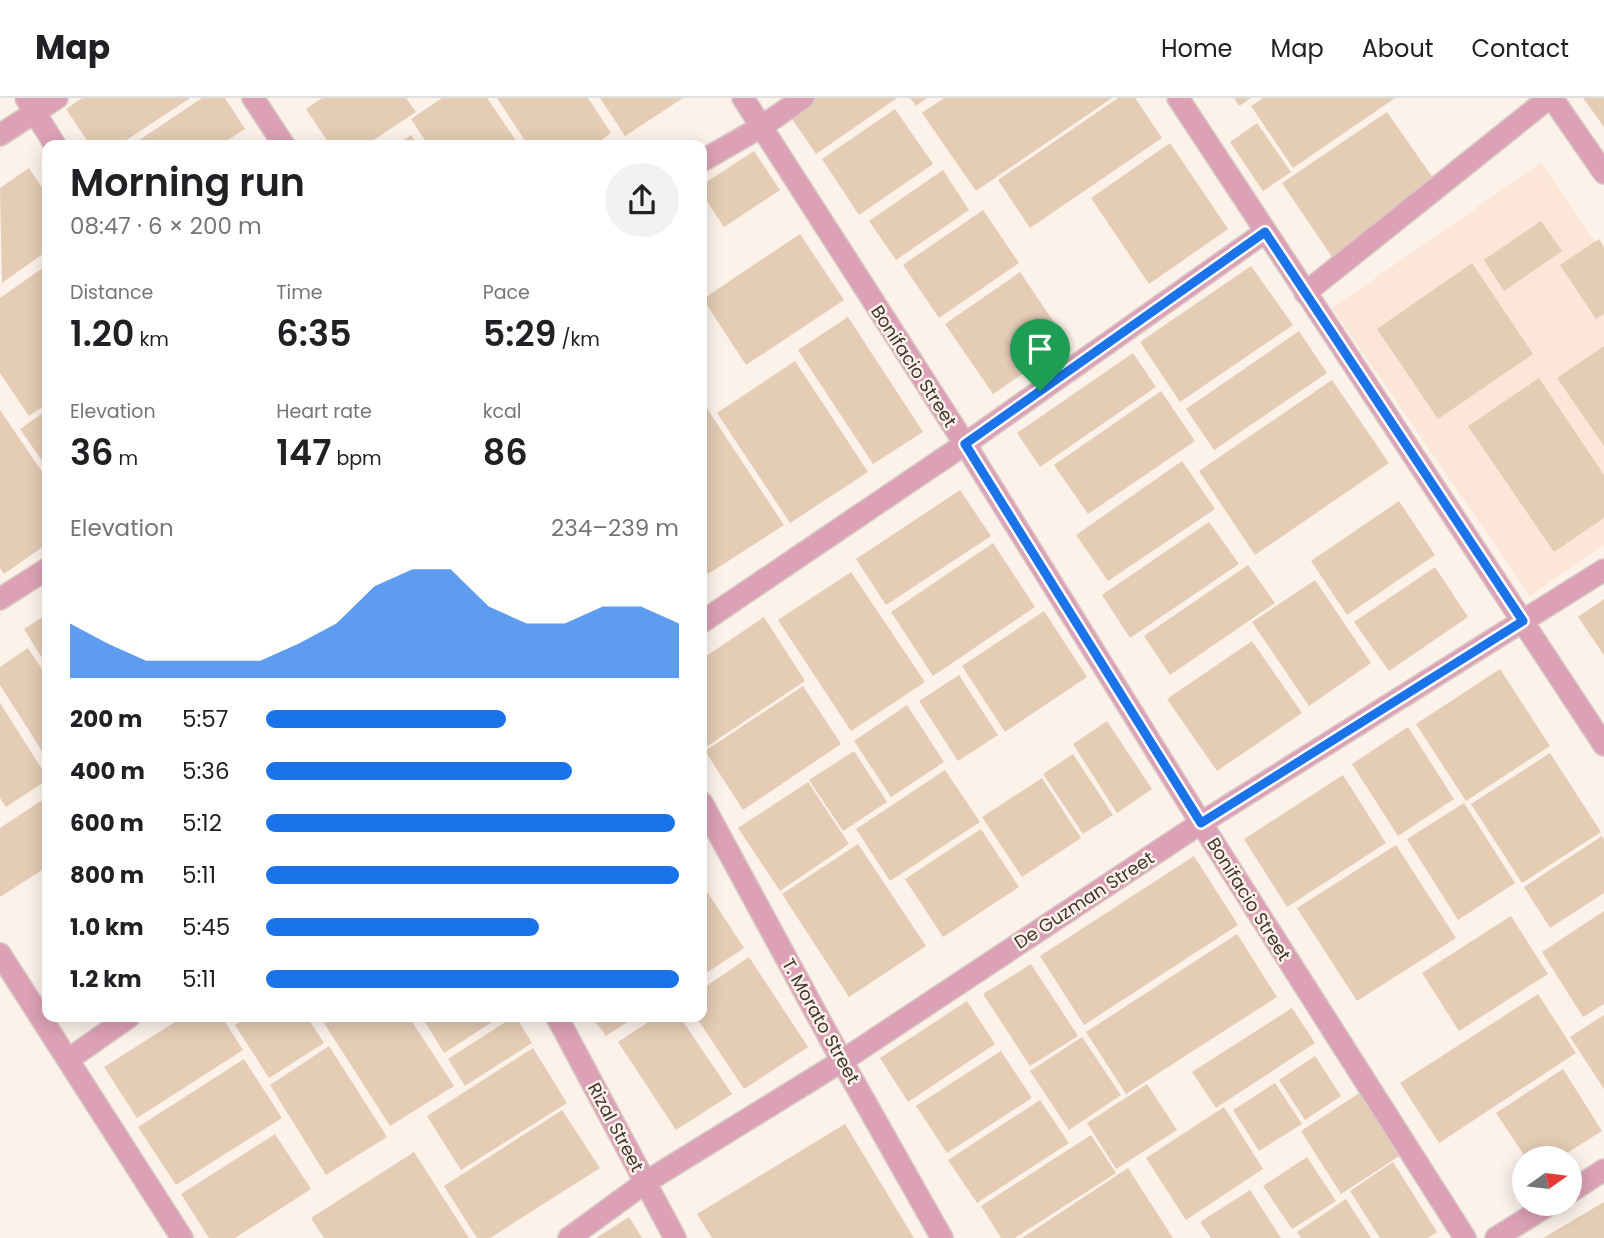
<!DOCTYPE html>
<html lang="en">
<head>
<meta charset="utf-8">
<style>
	body { margin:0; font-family:Poppins,sans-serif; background:#f2f2f2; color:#202124; height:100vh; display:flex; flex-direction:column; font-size:26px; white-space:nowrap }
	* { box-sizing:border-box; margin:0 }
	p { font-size:23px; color:#757577 }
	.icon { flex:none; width:38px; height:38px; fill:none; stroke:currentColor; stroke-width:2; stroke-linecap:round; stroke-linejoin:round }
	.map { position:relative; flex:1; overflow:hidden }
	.drawer { position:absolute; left:42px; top:42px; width:665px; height:882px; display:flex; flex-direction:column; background:#fff; border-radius:14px; box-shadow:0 4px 18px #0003 }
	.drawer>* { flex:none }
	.needle { width:46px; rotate:76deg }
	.fabs { position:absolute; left:1512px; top:1048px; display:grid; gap:14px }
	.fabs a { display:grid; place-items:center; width:70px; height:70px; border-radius:50%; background:#fff; box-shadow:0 4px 18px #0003; font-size:35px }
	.pin { position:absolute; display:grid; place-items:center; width:60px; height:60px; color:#fff; margin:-72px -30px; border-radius:50% 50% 50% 0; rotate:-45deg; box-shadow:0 0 7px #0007 }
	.pin .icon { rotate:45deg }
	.round { display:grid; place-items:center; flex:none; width:74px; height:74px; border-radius:37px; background:#f2f2f2 }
	.summary { display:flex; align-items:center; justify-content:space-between; height:119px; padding:0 28px }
	h1 { font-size:38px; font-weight:600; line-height:52px }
	.stats { display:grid; grid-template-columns:repeat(3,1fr); gap:10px; height:119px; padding:7px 28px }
	.stats div { display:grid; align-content:center }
	.stats b { font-size:35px; font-weight:600 }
	.stats small { font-size:19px; font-weight:400 }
	.stats p { font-size:19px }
	.chart { height:196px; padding:14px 28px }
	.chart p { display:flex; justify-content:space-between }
	.chart svg { width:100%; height:126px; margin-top:7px; fill:#1a73e8; opacity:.7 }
	ul { padding:0 28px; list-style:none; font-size:23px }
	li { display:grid; grid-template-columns:112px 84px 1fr; align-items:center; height:52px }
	li i { height:18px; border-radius:9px; background:#1a73e8 }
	header { display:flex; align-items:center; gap:42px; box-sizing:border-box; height:98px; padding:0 35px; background:#fff; border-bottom:2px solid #e0e0e0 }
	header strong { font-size:33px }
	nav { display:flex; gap:38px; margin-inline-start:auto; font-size:24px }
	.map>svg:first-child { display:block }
	.built { fill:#fbe6d7 }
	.building { fill:#e4ccb5 }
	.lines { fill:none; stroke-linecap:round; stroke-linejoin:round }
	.minor-casing { stroke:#d7ccc4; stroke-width:24 }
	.minor { stroke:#dda1b7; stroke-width:21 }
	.route-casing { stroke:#fff; stroke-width:14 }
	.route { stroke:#1a73e8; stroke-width:9 }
	.labels { text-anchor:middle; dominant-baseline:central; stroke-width:5; stroke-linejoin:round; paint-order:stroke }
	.street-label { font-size:18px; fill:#41362e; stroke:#fdf2ea }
</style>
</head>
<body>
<header>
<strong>Map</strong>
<nav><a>Home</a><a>Map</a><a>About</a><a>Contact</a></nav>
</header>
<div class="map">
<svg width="1604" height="1140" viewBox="0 0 1604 1140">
	<rect width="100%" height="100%" fill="#fdf2ea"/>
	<polygon class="built" points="1541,65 1604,157 1604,447 1530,498 1332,210"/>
	<g class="building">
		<polygon points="82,0 190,0 119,47 90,47 66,11"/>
		<polygon points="202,0 225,0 245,31 220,47 132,47"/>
		<polygon points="322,0 406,0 416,14 366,47 330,47 306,11"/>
		<polygon points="442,0 487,0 519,47 428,47 411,21"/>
		<polygon points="497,0 588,0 611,35 594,47 528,47"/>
		<polygon points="600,0 683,0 625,38"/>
		<polygon points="814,0 897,0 816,56 790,18"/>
		<polygon points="910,0 927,0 916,8"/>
		<polygon points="944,0 1112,0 976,93 922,15"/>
		<polygon points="1118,0 1135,0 1162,40 1030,130 998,82"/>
		<polygon points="1234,0 1251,0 1239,8"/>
		<polygon points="1263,0 1395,0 1293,70 1251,8"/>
		<polygon points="1583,0 1604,0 1604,29"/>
		<polygon points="895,11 933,66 859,117 822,61"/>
		<polygon points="1387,14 1438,87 1332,159 1282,85"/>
		<polygon points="1257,25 1291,74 1263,93 1230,44"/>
		<polygon points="411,37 418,47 396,47"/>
		<polygon points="1170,45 1228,131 1149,186 1091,100"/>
		<polygon points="754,53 780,92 724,129 702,96 702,87"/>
		<polygon points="29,70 47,97 47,153 2,185 0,90"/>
		<polygon points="943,72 969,112 896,162 869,123"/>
		<polygon points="983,112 1019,165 939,220 903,167"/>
		<polygon points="1541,123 1562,153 1504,193 1484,162"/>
		<polygon points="800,136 844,202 746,267 703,201"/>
		<polygon points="1599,141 1604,149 1604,216 1596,221 1560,167"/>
		<polygon points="1472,165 1533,256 1438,321 1377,231"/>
		<polygon points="47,167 47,306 29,318 0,275 0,200"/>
		<polygon points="1251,168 1293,227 1180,304 1140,244"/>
		<polygon points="1020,174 1068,245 993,296 945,226"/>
		<polygon points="848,219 923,334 873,366 798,252"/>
		<polygon points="1299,233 1327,275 1214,352 1186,311"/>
		<polygon points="1604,248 1604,348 1557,280"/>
		<polygon points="1133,255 1156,289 1040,369 1017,335"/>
		<polygon points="795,263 868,374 790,425 717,315"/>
		<polygon points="1539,280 1604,377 1604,420 1554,454 1468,328"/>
		<polygon points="1332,282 1389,365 1255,457 1199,373"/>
		<polygon points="1161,293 1195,343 1088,416 1054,367"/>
		<polygon points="706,309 784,427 708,476 702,467 702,312"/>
		<polygon points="0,312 47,381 47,446 4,476 0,470"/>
		<polygon points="47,312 47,370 20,331"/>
		<polygon points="1182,363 1215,411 1108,483 1076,437"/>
		<polygon points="960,392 991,438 886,507 856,461"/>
		<polygon points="1399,403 1435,457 1347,517 1311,463"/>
		<polygon points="1209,424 1239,466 1130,540 1102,497"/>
		<polygon points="993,445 1035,509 933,578 891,514"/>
		<polygon points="1248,467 1275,505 1170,577 1144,538"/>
		<polygon points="1435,469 1468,519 1389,573 1354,524"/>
		<polygon points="851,474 925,584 851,633 778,522"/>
		<polygon points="1315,482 1371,565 1309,608 1252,524"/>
		<polygon points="1604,501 1604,557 1578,519"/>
		<polygon points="1044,513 1087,579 1005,634 962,568"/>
		<polygon points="47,516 47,568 24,531"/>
		<polygon points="764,519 805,583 703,651 702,561"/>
		<polygon points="1252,543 1302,615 1217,673 1167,601"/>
		<polygon points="28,550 47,579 47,661 0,587 0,569"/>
		<polygon points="1500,571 1550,648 1466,703 1416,626"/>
		<polygon points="959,577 998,637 958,663 919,603"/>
		<polygon points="803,588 841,646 743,712 705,653"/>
		<polygon points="0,605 47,679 47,682 6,709 0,700"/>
		<polygon points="907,607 944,664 891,699 854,643"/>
		<polygon points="1107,623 1152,691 1117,715 1073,646"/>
		<polygon points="1408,629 1454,701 1398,738 1352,666"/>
		<polygon points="854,653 887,704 843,733 809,682"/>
		<polygon points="1550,655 1601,734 1522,785 1471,706"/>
		<polygon points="1073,656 1113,717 1083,736 1043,676"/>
		<polygon points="945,672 980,724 890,783 856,731"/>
		<polygon points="1343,677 1386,745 1287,809 1244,741"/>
		<polygon points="1042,680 1081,740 1022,779 982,719"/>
		<polygon points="808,684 849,746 780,793 738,730"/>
		<polygon points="47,699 47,769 0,799 0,730"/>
		<polygon points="1464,705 1515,785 1458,822 1407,741"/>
		<polygon points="981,731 1019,789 943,839 905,781"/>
		<polygon points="1602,738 1604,742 1604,795 1550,830 1524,789"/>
		<polygon points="858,746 926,848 849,899 782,796"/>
		<polygon points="1396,747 1456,840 1357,903 1297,810"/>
		<polygon points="1194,758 1238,827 1084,927 1040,858"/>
		<polygon points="702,786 744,850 702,878"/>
		<polygon points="1604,813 1604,906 1583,919 1542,854"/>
		<polygon points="1511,818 1548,876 1459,933 1422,875"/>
		<polygon points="1237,836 1277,899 1126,996 1086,934"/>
		<polygon points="749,859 808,949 744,991 696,919 702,919 702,891"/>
		<polygon points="1031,866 1078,938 1030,968 983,896"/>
		<polygon points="1538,896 1576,955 1439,1045 1400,985"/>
		<polygon points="967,903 995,946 908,1004 880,960"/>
		<polygon points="1292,910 1315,945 1216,1010 1192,974"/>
		<polygon points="1604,917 1604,991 1570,939"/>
		<polygon points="183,919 222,919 243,952 137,1020 104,969"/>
		<polygon points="248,919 307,919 324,945 269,980 235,927"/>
		<polygon points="335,919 409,919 454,988 390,1028 324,925"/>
		<polygon points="422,919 500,919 444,955"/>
		<polygon points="513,919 516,919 532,945 465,988 448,961"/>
		<polygon points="592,919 635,919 606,938"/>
		<polygon points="656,919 680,919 732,996 676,1032 618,944"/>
		<polygon points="1082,939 1121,997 1069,1032 1030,973"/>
		<polygon points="329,948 387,1039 326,1077 270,987"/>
		<polygon points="533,950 567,1005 461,1072 427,1018"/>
		<polygon points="1001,953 1032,1000 947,1055 916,1008"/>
		<polygon points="1315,958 1341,998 1305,1022 1279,982"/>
		<polygon points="244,961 282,1020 176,1087 138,1029"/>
		<polygon points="1563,971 1602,1033 1559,1060 1526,1060 1496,1015"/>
		<polygon points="1275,985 1302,1026 1259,1053 1233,1012"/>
		<polygon points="1147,986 1177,1032 1116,1071 1087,1025"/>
		<polygon points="1361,994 1401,1057 1341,1096 1301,1033"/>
		<polygon points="1040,1002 1069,1045 977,1105 948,1062"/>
		<polygon points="1224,1009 1263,1071 1186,1122 1146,1060"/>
		<polygon points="562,1012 600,1070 490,1140 477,1140 444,1088"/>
		<polygon points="845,1026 914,1140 712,1140 697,1116"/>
		<polygon points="275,1036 311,1091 235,1140 209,1140 181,1096"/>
		<polygon points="1091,1037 1116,1075 1015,1140 1001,1140 981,1108"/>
		<polygon points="414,1054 469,1140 324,1140 311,1120"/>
		<polygon points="1307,1059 1336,1103 1292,1131 1263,1088"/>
		<polygon points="1393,1064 1437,1134 1428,1140 1380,1140 1350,1093"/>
		<polygon points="1128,1070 1173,1140 1022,1140"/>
		<polygon points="1250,1092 1281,1140 1211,1140 1200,1124"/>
		<polygon points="1346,1101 1371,1140 1301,1140 1297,1134"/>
		<polygon points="1604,1104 1604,1140 1543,1140"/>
		<polygon points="629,1119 642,1140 596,1140"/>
	</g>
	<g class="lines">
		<g class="minor-casing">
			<g id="minor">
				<polyline points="26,0 55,47"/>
				<polyline points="253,0 284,47"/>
				<polyline points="743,0 965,346 1201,725 1465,1140"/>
				<polyline points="1178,0 1604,647"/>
				<polyline points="1552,0 1604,75"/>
				<polyline points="0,37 57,0"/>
				<polyline points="702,63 761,29 803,0"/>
				<polyline points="1305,195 1549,0"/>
				<polyline points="0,501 47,471"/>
				<polyline points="702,524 965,346 1265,134"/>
				<polyline points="702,705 842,963 942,1140"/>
				<polyline points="0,856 182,1140"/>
				<polyline points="557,919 675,1140"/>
				<polyline points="69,961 129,919"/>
				<polyline points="1570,1094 1604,1072"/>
				<polyline points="569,1140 646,1084 842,963 1201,725 1604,472"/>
				<polyline points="1496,1140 1550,1106"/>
			</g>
		</g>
		<use href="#minor" class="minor"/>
	</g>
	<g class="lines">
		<g class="route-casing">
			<polygon id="route" points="1265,134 1523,523 1201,725 965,346"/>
		</g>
		<use href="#route" class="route"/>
	</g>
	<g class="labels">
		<g class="street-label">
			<text transform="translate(914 268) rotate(57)">Bonifacio Street</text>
			<text transform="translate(1249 801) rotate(58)">Bonifacio Street</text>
			<text transform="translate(1084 802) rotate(-33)">De Guzman Street</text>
			<text transform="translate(821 923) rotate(61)">T. Morato Street</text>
			<text transform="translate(616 1029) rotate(62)">Rizal Street</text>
		</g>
	</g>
</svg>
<div class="fabs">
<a><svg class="needle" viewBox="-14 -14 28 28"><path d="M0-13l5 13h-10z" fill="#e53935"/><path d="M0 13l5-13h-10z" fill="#757577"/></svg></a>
</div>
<div class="pin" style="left:1040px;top:293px;background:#1e9e55"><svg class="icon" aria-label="arrive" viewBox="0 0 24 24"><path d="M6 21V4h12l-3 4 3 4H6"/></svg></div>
<section class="drawer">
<div class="summary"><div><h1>Morning run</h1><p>08:47 · 6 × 200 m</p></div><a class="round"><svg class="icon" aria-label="share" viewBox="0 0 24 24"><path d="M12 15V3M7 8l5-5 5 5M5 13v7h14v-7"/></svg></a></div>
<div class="stats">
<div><p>Distance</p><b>1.20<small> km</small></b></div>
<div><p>Time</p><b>6:35</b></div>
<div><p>Pace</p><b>5:29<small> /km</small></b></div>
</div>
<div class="stats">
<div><p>Elevation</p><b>36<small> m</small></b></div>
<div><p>Heart rate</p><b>147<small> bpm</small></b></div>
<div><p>kcal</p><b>86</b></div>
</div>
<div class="chart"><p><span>Elevation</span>234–239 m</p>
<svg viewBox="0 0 160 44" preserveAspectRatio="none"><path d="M0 44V25L10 32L20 38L30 38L40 38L50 38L60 32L70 25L80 12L90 6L100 6L110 19L120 25L130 25L140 19L150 19L160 25V44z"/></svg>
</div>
<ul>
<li><b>200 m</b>5:57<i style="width:58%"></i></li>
<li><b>400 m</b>5:36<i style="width:74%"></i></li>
<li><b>600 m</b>5:12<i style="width:99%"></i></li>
<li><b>800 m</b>5:11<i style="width:100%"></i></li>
<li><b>1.0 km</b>5:45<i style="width:66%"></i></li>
<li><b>1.2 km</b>5:11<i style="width:100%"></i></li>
</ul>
</section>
</div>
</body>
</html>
